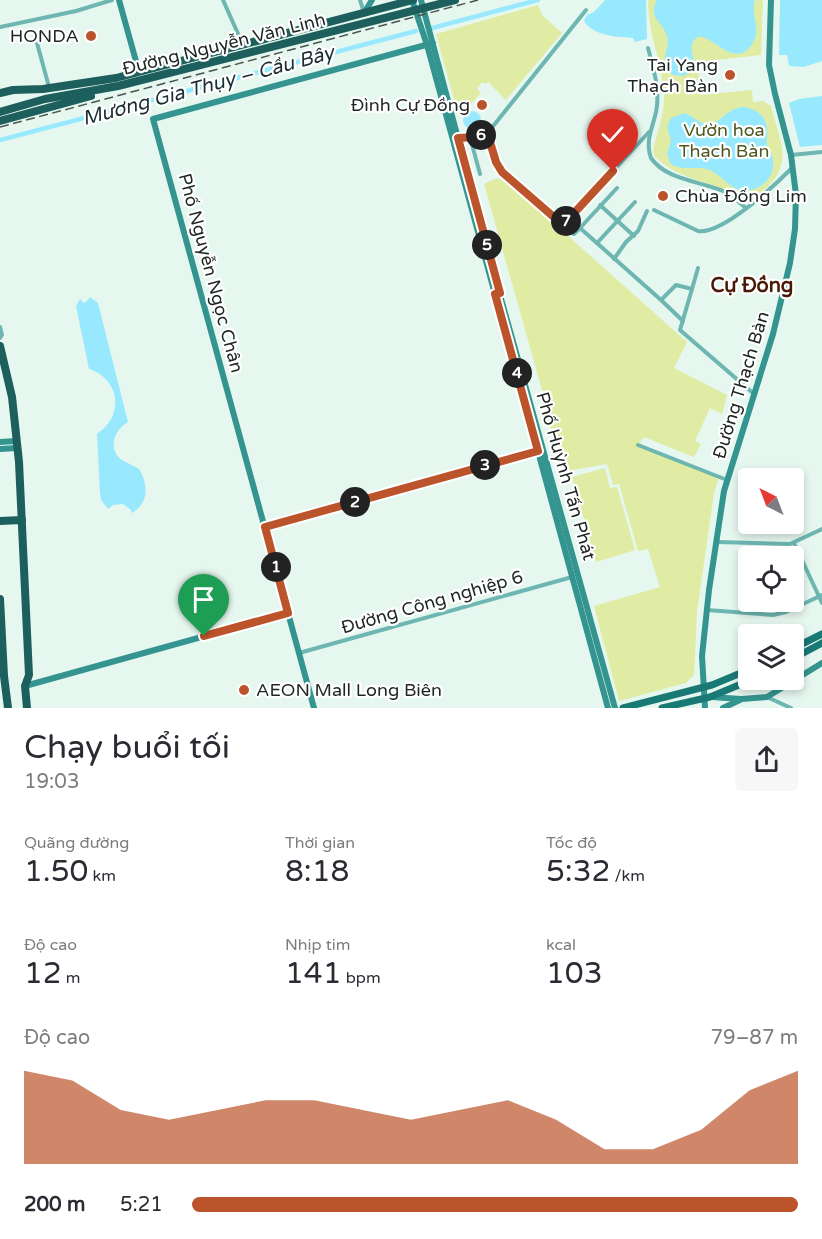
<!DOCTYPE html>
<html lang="vi">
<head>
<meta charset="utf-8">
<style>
	body { margin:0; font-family:"Varela Round",sans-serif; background:#f7f7f7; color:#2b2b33; height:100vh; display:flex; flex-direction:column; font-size:22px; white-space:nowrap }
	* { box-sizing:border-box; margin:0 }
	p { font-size:20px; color:#7c7c81 }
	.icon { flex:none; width:33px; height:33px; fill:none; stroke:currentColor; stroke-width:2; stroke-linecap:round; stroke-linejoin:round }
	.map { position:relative; height:708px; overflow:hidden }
	.details { display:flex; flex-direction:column; background:#fff; flex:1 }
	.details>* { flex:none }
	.needle { width:39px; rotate:318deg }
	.controls { position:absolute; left:738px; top:468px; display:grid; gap:12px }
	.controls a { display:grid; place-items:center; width:66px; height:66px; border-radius:6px; background:#fff; box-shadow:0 3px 9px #0003; font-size:30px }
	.pin { position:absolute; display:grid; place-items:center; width:51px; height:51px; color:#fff; margin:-62px -26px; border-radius:50% 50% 50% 0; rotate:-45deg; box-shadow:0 0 6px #0007 }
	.pin .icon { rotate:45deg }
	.km { position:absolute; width:30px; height:30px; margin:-15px; border-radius:50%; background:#222; color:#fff; font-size:16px; line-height:30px; text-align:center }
	.round { display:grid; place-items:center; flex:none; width:63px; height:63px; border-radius:6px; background:#f7f7f7 }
	.overview { display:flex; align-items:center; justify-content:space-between; height:102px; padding:0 24px }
	h1 { font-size:33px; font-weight:600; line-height:45px }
	.stats { display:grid; grid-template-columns:repeat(3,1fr); gap:9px; height:102px; padding:6px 24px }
	.stats div { display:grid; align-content:center }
	.stats b { font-size:30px; font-weight:600 }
	.stats small { font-size:16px; font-weight:400 }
	.stats p { font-size:16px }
	.chart { height:168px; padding:12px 24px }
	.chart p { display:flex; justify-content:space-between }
	.chart svg { width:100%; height:108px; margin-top:6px; fill:#bb542b; opacity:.7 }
	ul { padding:0 24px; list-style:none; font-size:20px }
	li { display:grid; grid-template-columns:96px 72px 1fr; align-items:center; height:45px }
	li i { height:15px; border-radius:8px; background:#bb542b }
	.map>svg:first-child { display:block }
	.green { fill:#e0eca3 }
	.water { fill:#98e9fd }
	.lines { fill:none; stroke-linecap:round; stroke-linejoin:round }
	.canal { stroke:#98e9fd; stroke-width:4.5 }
	.street { stroke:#6db6b2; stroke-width:4 }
	.secondary { stroke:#339490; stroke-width:6 }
	.primary { stroke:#197975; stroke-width:7 }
	.highway { stroke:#1d5f5c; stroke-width:8 }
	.rail { stroke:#4b534f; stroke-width:1.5; stroke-dasharray:9 4.5; stroke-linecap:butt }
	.route-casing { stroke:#fff; stroke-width:12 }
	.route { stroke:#bb542b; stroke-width:8 }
	.poi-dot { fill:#bb542b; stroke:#fff; stroke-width:2 }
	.labels { text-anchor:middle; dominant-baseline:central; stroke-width:4.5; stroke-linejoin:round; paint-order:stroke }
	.poi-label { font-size:18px; fill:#1f2522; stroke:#fff; text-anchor:end }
	.street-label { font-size:18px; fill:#1f2522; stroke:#fff }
	.park-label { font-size:18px; fill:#51581f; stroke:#fff }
	.water-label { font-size:20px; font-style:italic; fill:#1a2d32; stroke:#fff }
	.neighbourhood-label { font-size:20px; font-weight:bold; fill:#4a1905; stroke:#fff }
</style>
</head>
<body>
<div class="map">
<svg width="822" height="708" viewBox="0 0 822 708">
	<rect width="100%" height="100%" fill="#e6f7ef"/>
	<g class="green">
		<path d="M 648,0 L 763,0 L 761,55 L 698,62 L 700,95 L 752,90 L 753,102 L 763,101 L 771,106 C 780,142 795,164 763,191 C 758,195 753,201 747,201 C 738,200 726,191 717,187 C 696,180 672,173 655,157 L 653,152 C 656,132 666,112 664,92 C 661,60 648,33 648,0 Z"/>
		<polygon points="538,5 542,15 562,33 506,100 488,82 485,84 482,82 477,89 481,93 459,117 436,34"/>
		<polygon points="497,178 513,187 687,342 674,368 727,395 722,414 710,408 695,441 701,444 694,457 644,437 638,445 719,477 714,493 697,612 694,675 686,683 619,701 594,606 660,587 648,549 638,551 619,484 613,485 607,464 561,472 544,397 484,184"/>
		<polygon points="605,468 610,488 617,487 635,550 596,562 572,477"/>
	</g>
	<g class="water">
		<path d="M 605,0 L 646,0 L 647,39 L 635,42 L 633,38 C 618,37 593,36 584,21 L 587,15 L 594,12 Z"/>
		<path d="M 657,0 L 755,0 C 750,14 761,27 754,41 C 733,80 702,15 692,45 C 690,52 695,60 694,68 L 684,76 L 673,75 L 664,66 C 663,56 670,46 667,36 C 663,21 647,19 657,0 Z"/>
		<polygon points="780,0 822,0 822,61 804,67 789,66 787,55 779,55"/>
		<polygon points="822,96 822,145 800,147 789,103 799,99"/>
		<path d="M 744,107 C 756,109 767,116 767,130 C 768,135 766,139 767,144 C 768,150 773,154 773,161 C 775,179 758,193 740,190 C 728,187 721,175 710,170 C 697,165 680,172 670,163 L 667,154 L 671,141 L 667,127 L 671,118 L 685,113 C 693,116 699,124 708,124 C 720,124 726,108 744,107 Z"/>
		<circle cx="472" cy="120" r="9"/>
		<path d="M 90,297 L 98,303 L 128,422 C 114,430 107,449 122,460 C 128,464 134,465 140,470 C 148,486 149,503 132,513 L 130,509 L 123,504 L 113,505 L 108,509 L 101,500 L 100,492 L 97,434 C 124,416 121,380 89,369 L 76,306 L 80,299 L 84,303 L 86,302 Z"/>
	</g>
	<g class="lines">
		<g class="canal">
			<polyline points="432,28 538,0"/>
			<polyline points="0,140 416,31"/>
		</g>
		<g class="street">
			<polyline points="223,0 243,45"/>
			<polyline points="360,0 364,13"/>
			<polyline points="0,27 76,11 112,0"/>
			<polyline points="34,32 49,87"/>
			<path d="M 648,48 C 653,67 659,86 657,106 C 655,124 644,139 651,158 C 666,180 700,181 723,191 C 731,195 739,202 746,208"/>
			<polyline points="487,132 496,162 502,172 574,234 580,228"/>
			<polyline points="459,137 477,137 490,130 586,10"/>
			<polyline points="470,137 480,174"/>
			<polyline points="791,155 822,152"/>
			<polyline points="617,188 580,228 661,300 676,285 692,289 698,268"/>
			<polyline points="600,205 634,236"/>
			<path d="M 654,210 L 698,231 C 722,235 775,185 792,168"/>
			<polyline points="563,225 649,132"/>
			<polyline points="597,243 635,202"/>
			<polyline points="614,259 626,242 638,231 647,211"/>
			<polyline points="692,289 680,330 754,394"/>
			<polyline points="661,300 683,321"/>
			<polyline points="0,327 2,335 0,338"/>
			<polyline points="638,445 727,480"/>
			<polyline points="265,527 537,451"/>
			<polyline points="717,542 790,544 822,529"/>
			<polyline points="794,543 822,603"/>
			<polyline points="707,610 773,615 786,612 822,595"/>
			<polyline points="299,653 572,577"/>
			<polyline points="767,697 791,708"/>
		</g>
		<g class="secondary">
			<polyline points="119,0 139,72"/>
			<polyline points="412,0 427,45 608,708"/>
			<polyline points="421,0 500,295 615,708"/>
			<polyline points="364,13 372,0"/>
			<polyline points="0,442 16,441"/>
			<polyline points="0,449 17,448"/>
			<polyline points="25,686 288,613"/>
			<polyline points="712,697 741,699"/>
			<polyline points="314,708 153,119 433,43"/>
			<polyline points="705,708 702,656 709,590 724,491 773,334 790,263 795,229 796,195 791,155 775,94 769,65 771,0"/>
			<polyline points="723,708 742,699 767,697 822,663"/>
		</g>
		<g class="primary">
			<polyline points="794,648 822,634"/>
			<polyline points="794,658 822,643"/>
			<polyline points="623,708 712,685 748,670"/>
			<polyline points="662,708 710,697 751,680"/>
		</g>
		<g class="highway">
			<polyline points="0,93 13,90 43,89 116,78 413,0"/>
			<polyline points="0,112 45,99 118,86 455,0"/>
			<polyline points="0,121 91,96"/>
			<polyline points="0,346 12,397 19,462 29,675 25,686 27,708"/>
			<polyline points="0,521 22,520"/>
			<polyline points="0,599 4,676 8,708"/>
		</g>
		<polyline class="rail" points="0,127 478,0"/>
	</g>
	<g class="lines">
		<g class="route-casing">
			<polyline id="route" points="204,636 288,613 265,527 538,451 495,294 500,293 458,138 477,137 487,132 496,162 502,172 563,225 613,171"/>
		</g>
		<use href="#route" class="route"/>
	</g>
	<g class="poi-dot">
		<circle cx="91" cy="36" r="6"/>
		<circle cx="730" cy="75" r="6"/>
		<circle cx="482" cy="105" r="6"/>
		<circle cx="663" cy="196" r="6"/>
		<circle cx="244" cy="690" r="6"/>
	</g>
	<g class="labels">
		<g class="poi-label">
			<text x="79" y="36">HONDA</text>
			<text x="718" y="65">Tai Yang<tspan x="718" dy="21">Thạch Bàn</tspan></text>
			<text x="470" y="105">Đình Cự Đồng</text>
			<text x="675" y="196" text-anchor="start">Chùa Đống Lim</text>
			<text x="256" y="690" text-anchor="start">AEON Mall Long Biên</text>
		</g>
		<g class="street-label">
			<text transform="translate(224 44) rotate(-14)">Đường Nguyễn Văn Linh</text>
			<text transform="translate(211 273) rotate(75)">Phố Nguyễn Ngọc Chân</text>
			<text transform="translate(741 385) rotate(-73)">Đường Thạch Bàn</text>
			<text transform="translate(566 476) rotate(74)">Phố Huỳnh Tấn Phát</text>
			<text transform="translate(432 602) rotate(-16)">Đường Công nghiệp 6</text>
		</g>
		<g class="park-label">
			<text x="724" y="130">Vườn hoa<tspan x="724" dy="21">Thạch Bàn</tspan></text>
		</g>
		<g class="water-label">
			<text transform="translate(208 86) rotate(-15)">Mương Gia Thụy – Cầu Bây</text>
		</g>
		<g class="neighbourhood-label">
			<text x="752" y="286">Cự Đồng</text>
		</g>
	</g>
</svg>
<div class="controls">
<a><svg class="needle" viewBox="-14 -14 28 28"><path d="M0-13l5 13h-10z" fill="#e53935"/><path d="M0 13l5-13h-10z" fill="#7c7c81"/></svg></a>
<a><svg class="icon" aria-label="locate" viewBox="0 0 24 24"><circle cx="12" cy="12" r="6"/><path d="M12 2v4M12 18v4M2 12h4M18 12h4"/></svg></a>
<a><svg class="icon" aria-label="layers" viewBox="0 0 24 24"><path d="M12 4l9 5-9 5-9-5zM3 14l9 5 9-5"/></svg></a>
</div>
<div class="pin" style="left:204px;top:636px;background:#1e9e55"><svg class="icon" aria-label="arrive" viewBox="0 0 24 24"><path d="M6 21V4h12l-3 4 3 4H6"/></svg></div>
<div class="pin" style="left:613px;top:171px;background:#d93025"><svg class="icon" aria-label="check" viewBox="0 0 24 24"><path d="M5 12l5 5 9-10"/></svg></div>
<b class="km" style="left:276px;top:567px">1</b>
<b class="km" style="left:355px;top:502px">2</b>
<b class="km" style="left:485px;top:465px">3</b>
<b class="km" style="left:517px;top:373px">4</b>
<b class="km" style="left:487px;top:245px">5</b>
<b class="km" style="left:481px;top:135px">6</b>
<b class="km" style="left:566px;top:221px">7</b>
</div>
<section class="details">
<div class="overview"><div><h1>Chạy buổi tối</h1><p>19:03</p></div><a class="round"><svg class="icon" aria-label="share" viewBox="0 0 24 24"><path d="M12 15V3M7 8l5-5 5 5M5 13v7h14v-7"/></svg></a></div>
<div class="stats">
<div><p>Quãng đường</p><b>1.50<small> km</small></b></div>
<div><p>Thời gian</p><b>8:18</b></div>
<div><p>Tốc độ</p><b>5:32<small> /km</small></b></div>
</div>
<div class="stats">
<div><p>Độ cao</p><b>12<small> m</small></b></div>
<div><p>Nhịp tim</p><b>141<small> bpm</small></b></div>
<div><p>kcal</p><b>103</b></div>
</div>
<div class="chart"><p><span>Độ cao</span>79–87 m</p>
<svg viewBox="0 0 160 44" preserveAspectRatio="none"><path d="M0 44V6L10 10L20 22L30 26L40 22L50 18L60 18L70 22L80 26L90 22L100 18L110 26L120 38L130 38L140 30L150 14L160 6V44z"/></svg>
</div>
<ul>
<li><b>200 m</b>5:21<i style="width:100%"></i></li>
</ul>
</section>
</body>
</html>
